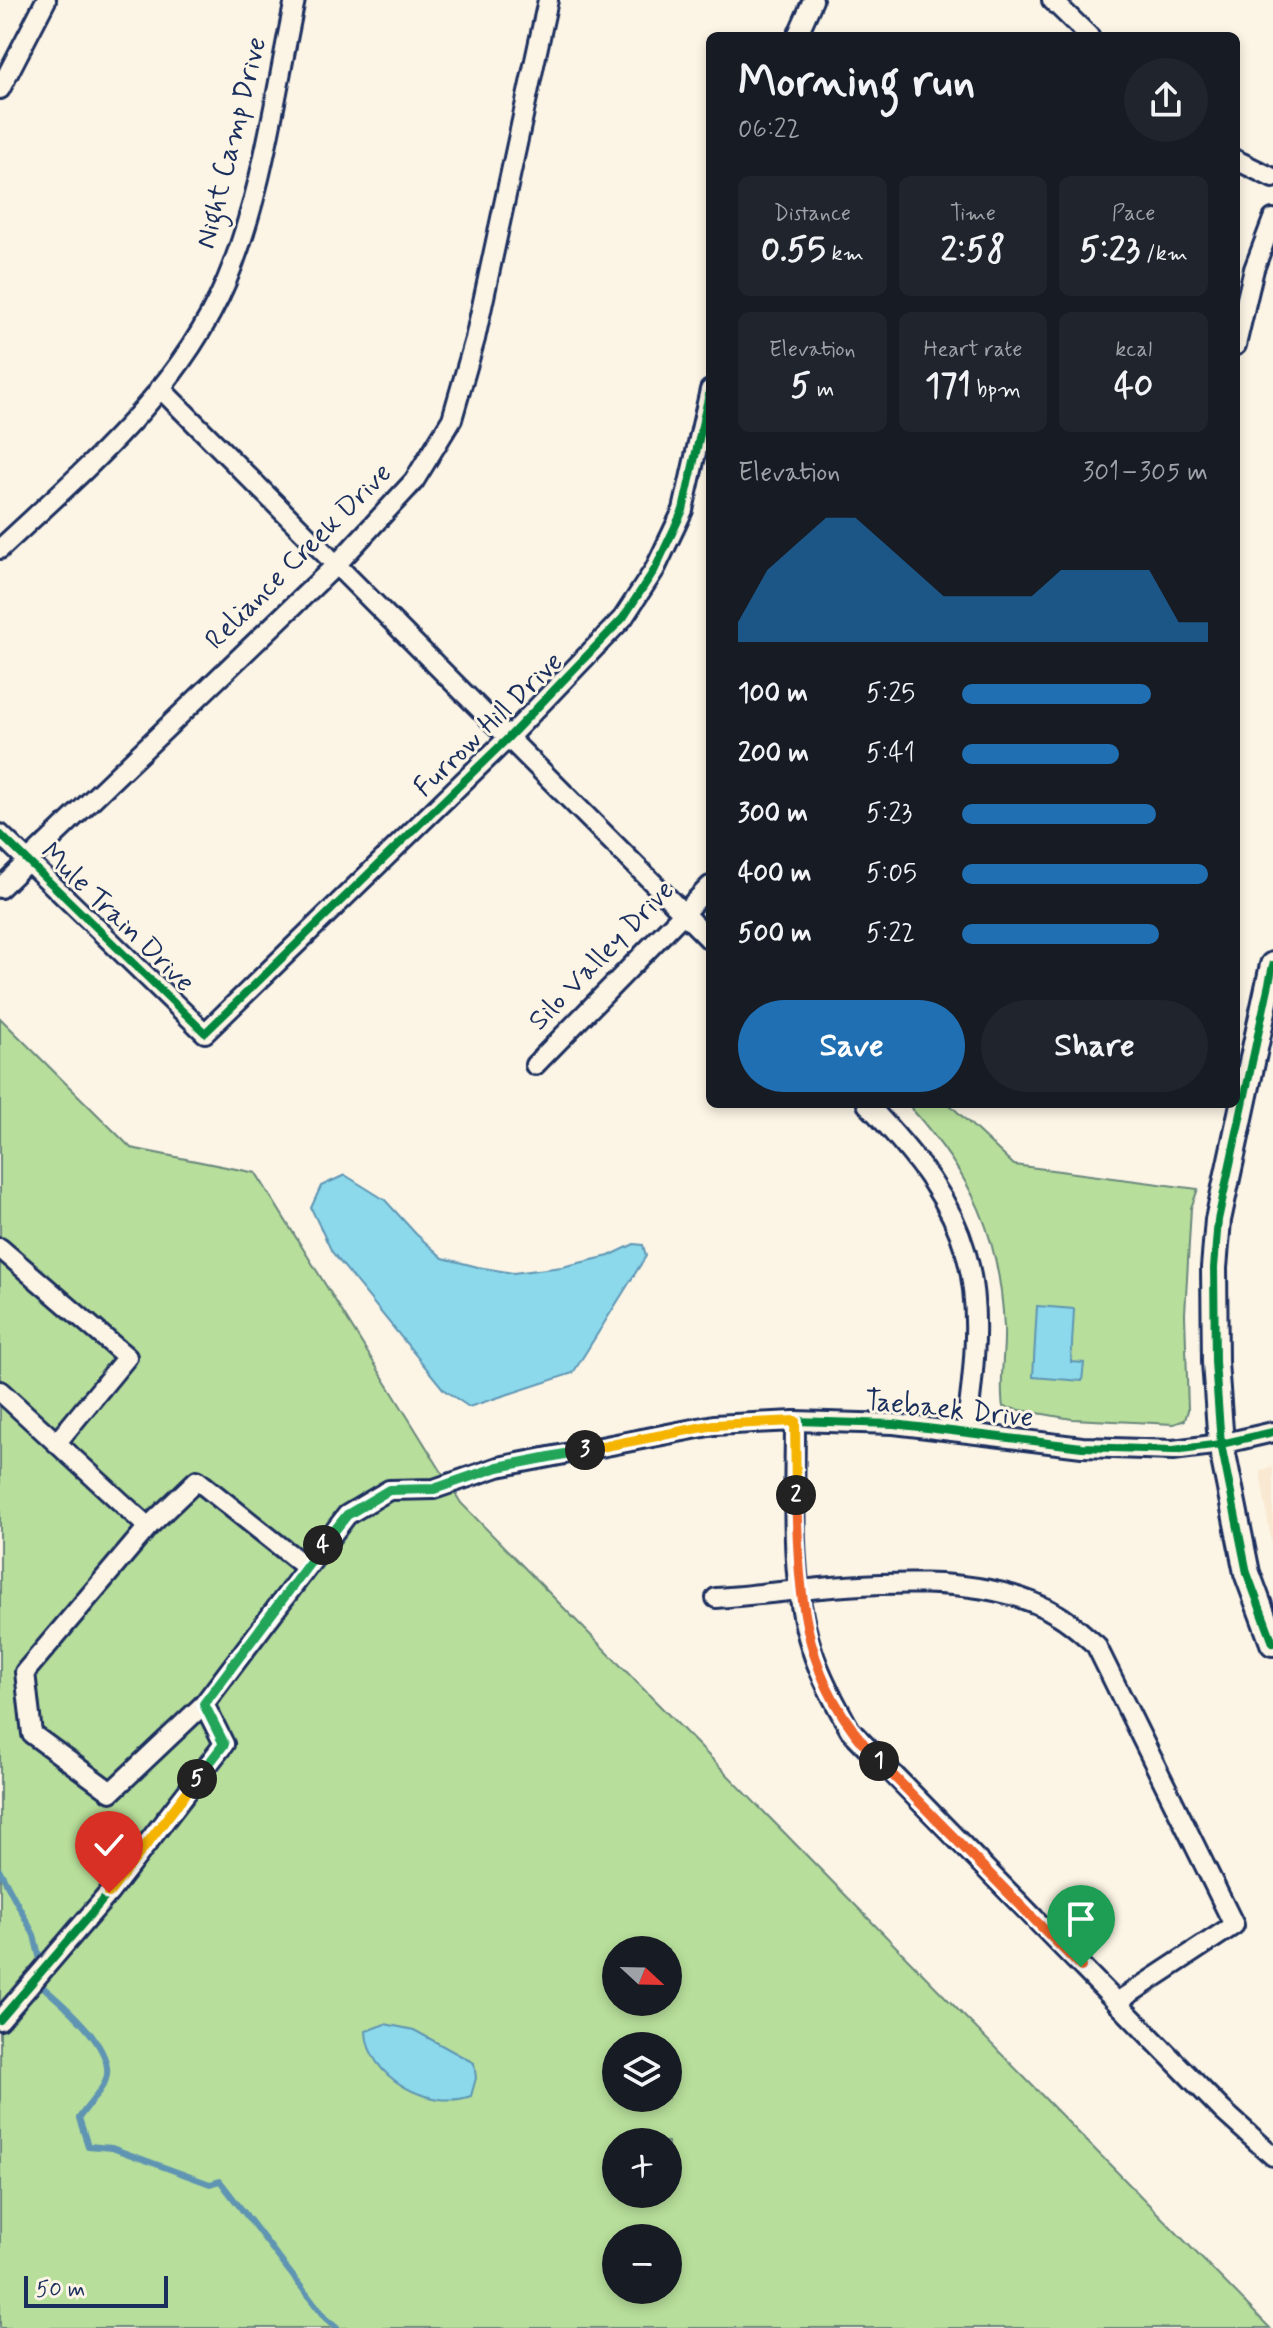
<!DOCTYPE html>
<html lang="en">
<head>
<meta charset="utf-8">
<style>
	body { margin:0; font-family:Mynerve,sans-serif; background:#20242c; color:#f1f3f6; height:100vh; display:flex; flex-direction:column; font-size:30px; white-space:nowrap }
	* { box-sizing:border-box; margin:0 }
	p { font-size:26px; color:#9ea1a6 }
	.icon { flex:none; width:44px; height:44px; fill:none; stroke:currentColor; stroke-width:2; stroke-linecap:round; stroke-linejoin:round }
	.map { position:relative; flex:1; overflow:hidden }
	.sheet { position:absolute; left:706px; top:32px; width:534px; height:1076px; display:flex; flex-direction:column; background:#171b24; border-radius:12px; box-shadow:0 4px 12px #0003 }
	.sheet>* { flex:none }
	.needle { width:52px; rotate:112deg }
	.fabs { position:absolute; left:602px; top:1936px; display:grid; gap:16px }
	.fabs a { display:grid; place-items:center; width:80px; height:80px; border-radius:50%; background:#171b24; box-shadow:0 4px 12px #0003; font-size:40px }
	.scale { position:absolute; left:24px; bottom:20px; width:144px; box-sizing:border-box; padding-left:8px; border:4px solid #1b2f5e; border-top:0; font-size:22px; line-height:28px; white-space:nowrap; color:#1b2f5e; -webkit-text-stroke:6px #fcf5e5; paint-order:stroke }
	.pin { position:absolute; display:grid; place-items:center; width:68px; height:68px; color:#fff; margin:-82px -34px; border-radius:50% 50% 50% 0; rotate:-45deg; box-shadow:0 0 8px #0007 }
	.pin .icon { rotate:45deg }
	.km { position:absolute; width:40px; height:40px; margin:-20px; border-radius:50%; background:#222; color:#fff; font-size:22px; line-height:40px; text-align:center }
	.round { display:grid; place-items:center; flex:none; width:84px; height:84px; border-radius:42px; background:#20242c }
	.summary { display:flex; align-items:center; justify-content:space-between; height:136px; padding:0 32px }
	h1 { font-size:44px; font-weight:700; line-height:60px }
	.figures { display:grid; grid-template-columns:repeat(3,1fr); gap:12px; height:136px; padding:8px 32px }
	.figures div { display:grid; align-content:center; border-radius:12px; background:#20242c; text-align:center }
	.figures b { font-size:34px; font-weight:700 }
	.figures small { font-size:22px; font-weight:400 }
	.figures p { font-size:22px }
	.chart { height:224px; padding:16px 32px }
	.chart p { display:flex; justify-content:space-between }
	.chart svg { width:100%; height:144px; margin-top:8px; fill:#1f6fb2; opacity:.7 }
	.action { display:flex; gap:16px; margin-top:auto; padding:16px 32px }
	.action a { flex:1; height:92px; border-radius:48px; background:#1f6fb2; color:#fff; font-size:32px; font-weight:700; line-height:92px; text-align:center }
	.action a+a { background:#20242c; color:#f1f3f6 }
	ul { padding:0 32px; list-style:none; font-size:26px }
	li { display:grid; grid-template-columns:128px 96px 1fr; align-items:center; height:60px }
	li i { height:20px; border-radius:10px; background:#1f6fb2 }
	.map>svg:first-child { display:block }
	.built { fill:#fae9d2 }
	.green { fill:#b7de9a; stroke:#69867c; stroke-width:2; fill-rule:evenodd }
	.water { fill:#8cd9eb; stroke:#5f95b3; stroke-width:2 }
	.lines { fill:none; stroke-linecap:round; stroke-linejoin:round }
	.stream { stroke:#5f95b3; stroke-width:6 }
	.street-casing { stroke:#1b2f5e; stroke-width:24 }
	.secondary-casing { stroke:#1b2f5e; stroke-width:30 }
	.street { stroke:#fcf5e5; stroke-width:18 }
	.secondary { stroke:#fcf5e5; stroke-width:24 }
	.cycleway-casing { stroke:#fcf5e5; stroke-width:13 }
	.cycleway { stroke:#00873e; stroke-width:8 }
	.split-1-casing { stroke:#fff; stroke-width:16 }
	.split-2-casing { stroke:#fff; stroke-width:16 }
	.split-3-casing { stroke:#fff; stroke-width:16 }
	.split-4-casing { stroke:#fff; stroke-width:16 }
	.split-5-casing { stroke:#fff; stroke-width:16 }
	.split-6-casing { stroke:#fff; stroke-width:16 }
	.split-1 { stroke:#f0652b; stroke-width:10 }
	.split-2 { stroke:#f0652b; stroke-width:10 }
	.split-3 { stroke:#f5b400; stroke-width:10 }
	.split-4 { stroke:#22a559; stroke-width:10 }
	.split-5 { stroke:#22a559; stroke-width:10 }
	.split-6 { stroke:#f5b400; stroke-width:10 }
	.labels { text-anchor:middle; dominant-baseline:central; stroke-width:6; stroke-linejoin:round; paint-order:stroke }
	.street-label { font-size:28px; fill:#1b2f5e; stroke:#fcf5e5 }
</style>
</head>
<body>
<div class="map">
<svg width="1273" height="2328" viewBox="0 0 1273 2328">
	<rect width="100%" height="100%" fill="#fcf5e5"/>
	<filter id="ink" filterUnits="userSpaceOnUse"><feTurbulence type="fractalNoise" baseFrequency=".0125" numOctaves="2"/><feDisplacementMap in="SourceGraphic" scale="16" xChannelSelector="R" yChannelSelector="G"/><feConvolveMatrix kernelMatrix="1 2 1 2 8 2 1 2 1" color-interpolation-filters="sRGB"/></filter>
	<g filter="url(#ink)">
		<polygon class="built" points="1273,1467 1273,1554 1260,1471"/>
		<g class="green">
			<path d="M 0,1018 L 131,1148 L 256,1173 L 461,1503 L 1270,2328 L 0,2328 ZM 616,1950 L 668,1950 L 668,2002 L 616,2002 ZM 616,2046 L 668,2046 L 668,2098 L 616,2098 ZM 616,2142 L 668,2142 L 668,2194 L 616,2194 ZM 616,2238 L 668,2238 L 668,2290 L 616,2290 Z"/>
			<path d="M 915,1104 L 949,1104 L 1014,1165 L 1198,1189 L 1191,1208 L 1185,1314 L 1188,1410 L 1185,1420 L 1174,1424 L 1072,1419 L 1003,1407 C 999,1382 1005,1354 1004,1328 C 1000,1234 972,1177 911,1108 Z"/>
		</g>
		<g class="water">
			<polygon points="345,1175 385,1200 416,1234 443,1258 478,1267 513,1273 562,1267 609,1256 634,1244 643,1245 646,1256 573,1373 469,1407 444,1390 332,1252 311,1208 321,1186"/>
			<polygon points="1037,1306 1074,1309 1071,1362 1084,1363 1082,1381 1033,1377"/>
			<path d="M 385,2024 L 414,2030 L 474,2063 L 476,2078 L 471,2096 C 430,2111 367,2077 366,2031 Z"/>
		</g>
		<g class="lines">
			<g class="stream">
				<polyline points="0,1871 34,1935 41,1964"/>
				<path d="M 43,1980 L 43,1987 C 63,2004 119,2051 105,2082 C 99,2094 87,2106 79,2118 L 88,2146 L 112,2148 L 210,2184 L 220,2181 L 325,2318 L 337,2328"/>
			</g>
			<g class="street-casing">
				<g id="street">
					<polyline points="1052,0 1089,36"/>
					<polyline points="797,36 813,0"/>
					<polyline points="0,89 46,0"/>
					<polyline points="1236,160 1273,178"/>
					<polyline points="1236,345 1254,269 1273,219"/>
					<polyline points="160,388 710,940"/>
					<path d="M 0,549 C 84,470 179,392 226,282 C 263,194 275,94 295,0"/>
					<polyline points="0,834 205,1033 507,739 623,618 655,569 683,510 710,390"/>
					<polyline points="0,888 337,564 414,481 452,419 475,339 548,0"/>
					<polyline points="535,1065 710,886"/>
					<path d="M 867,1104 C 976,1217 988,1277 966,1430"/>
					<polyline points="0,1248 127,1357 58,1441"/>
					<polyline points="0,1391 148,1527"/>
					<path d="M 795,1421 C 795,1491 789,1580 811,1647 C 820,1676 835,1703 850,1730 L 1222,2110 L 1273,2156"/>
					<path d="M 716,1598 C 815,1591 971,1561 1058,1615 C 1072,1623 1084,1635 1096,1645 L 1234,1925 L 1117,2002"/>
					<polyline points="204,1704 111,1792 32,1734 25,1672 148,1527 197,1480 306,1567"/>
					<polyline points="0,2020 109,1893 224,1744 204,1704 347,1515 389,1490 434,1489 498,1467 714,1425 795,1421 894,1424 1082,1447 1173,1450 1221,1444 1273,1432"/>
				</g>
			</g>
			<g class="secondary-casing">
				<polyline id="secondary" points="1273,965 1218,1220 1214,1268 1215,1362 1221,1444 1247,1573 1273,1643"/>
			</g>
			<use href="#street" class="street"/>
			<use href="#secondary" class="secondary"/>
			<g class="cycleway-casing">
				<g id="cycleway">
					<polyline points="0,834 205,1033 507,739 623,618 655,569 683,510 710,390"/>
					<polyline points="1273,965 1218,1220 1214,1268 1215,1362 1221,1444 1247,1573 1273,1643"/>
					<polyline points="0,2020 109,1893 224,1744 204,1704 347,1515 389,1490 434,1489 498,1467 714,1425 795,1421 894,1424 1082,1447 1173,1450 1221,1444 1273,1432"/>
				</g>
			</g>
			<use href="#cycleway" class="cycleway"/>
		</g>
	</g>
	<g class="lines" filter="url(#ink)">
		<g class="split-1-casing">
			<polyline id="split-1" points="879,1761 1081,1967"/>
		</g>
		<g class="split-2-casing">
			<path id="split-2" d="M 796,1495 C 800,1603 801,1679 879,1761"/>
		</g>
		<g class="split-3-casing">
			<polyline id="split-3" points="585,1450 714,1425 795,1421 796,1495"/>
		</g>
		<g class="split-4-casing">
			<polyline id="split-4" points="323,1545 347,1515 389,1490 434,1489 498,1467 585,1450"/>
		</g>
		<g class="split-5-casing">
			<polyline id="split-5" points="197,1779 224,1744 204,1704 323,1545"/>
		</g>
		<g class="split-6-casing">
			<polyline id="split-6" points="109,1893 197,1779"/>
		</g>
		<use href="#split-1" class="split-1"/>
		<use href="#split-2" class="split-2"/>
		<use href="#split-3" class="split-3"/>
		<use href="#split-4" class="split-4"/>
		<use href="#split-5" class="split-5"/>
		<use href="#split-6" class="split-6"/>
	</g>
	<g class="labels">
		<g class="street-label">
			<text transform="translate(232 143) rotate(-76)">Night Camp Drive</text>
			<text transform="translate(299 557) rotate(-45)">Reliance Creek Drive</text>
			<text transform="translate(489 725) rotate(-44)">Furrow Hill Drive</text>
			<text transform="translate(117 918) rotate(44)">Mule Train Drive</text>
			<text transform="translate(602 956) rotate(-46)">Silo Valley Drive</text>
			<text transform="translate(949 1410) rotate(6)">Taebaek Drive</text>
		</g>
	</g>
</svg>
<div class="fabs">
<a><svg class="needle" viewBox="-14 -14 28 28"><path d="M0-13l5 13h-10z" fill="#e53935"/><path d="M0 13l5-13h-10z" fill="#9ea1a6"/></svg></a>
<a><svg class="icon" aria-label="layers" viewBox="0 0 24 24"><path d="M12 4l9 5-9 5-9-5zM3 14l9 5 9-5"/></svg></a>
<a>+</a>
<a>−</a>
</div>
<div class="scale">50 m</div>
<div class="pin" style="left:1081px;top:1967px;background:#1e9e55"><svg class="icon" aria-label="arrive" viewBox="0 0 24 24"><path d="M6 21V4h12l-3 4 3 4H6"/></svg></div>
<div class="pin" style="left:109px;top:1893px;background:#d93025"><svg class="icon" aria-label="check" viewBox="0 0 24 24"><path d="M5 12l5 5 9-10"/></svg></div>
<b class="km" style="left:879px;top:1761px">1</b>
<b class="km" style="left:796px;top:1495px">2</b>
<b class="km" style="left:585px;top:1450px">3</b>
<b class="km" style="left:323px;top:1545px">4</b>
<b class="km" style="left:197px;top:1779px">5</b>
<section class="sheet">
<div class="summary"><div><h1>Morning run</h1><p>06:22</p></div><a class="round"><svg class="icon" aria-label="share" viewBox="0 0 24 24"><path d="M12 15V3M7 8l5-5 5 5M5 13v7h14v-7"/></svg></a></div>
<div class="figures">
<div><p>Distance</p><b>0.55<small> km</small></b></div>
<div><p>Time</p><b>2:58</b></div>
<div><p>Pace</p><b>5:23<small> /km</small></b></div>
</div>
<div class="figures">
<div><p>Elevation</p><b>5<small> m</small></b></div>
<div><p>Heart rate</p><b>171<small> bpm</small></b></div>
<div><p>kcal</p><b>40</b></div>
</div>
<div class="chart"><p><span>Elevation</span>301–305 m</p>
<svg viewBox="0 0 160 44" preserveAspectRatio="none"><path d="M0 44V38L10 22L20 14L30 6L40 6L50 14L60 22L70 30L80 30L90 30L100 30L110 22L120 22L130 22L140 22L150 38L160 38V44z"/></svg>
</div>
<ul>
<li><b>100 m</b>5:25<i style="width:77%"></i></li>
<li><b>200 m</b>5:41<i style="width:64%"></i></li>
<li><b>300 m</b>5:23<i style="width:79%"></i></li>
<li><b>400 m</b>5:05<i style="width:100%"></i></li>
<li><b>500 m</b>5:22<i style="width:80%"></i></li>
</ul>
<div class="action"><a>Save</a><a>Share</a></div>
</section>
</div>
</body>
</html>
